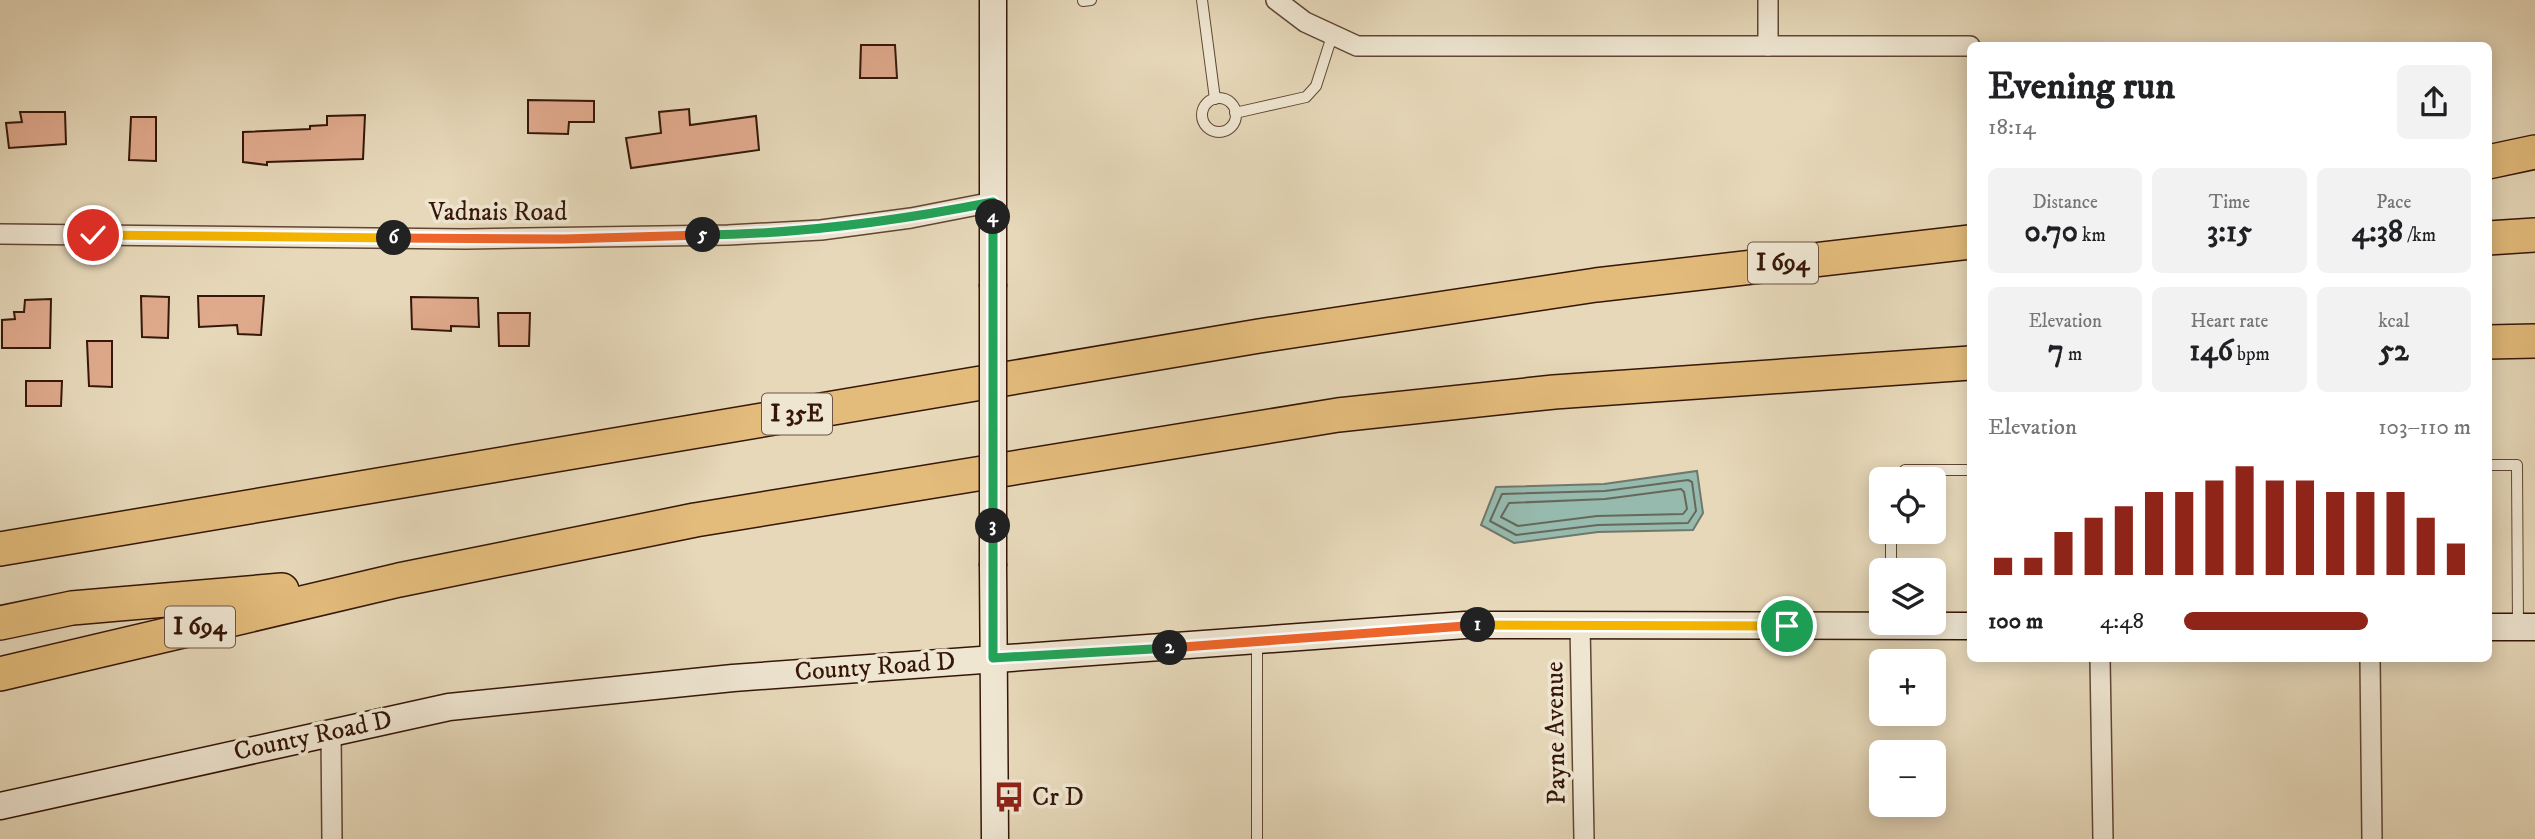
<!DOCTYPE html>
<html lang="en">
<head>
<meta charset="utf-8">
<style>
	body { margin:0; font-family:"IM FELL DW Pica",serif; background:#f2f2f2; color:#202124; height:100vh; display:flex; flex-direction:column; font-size:26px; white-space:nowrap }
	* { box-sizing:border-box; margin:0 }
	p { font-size:23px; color:#757577 }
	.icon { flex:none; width:38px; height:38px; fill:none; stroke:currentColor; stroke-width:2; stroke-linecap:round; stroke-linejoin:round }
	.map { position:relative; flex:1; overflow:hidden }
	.panel { position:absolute; left:1967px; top:42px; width:525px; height:620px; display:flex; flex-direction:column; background:#fff; border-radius:10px; box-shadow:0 4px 18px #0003 }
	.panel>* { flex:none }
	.controls { position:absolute; left:1869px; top:467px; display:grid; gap:14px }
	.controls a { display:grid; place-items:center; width:77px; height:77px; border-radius:10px; background:#fff; box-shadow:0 4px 18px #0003; font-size:35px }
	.pin { position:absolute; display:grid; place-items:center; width:60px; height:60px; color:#fff; margin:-30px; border:4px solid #fff; border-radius:50%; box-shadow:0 2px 7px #0007 }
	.km { position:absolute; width:35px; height:35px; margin:-18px; border-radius:50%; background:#222; color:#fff; font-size:19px; line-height:35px; text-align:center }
	.round { display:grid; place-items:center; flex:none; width:74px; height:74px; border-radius:10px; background:#f2f2f2 }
	.head { display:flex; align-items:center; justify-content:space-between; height:119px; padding:0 21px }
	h1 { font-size:38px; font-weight:800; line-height:52px }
	.metrics { display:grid; grid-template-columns:repeat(3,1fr); gap:10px; height:119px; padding:7px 21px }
	.metrics div { display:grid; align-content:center; border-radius:10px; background:#f2f2f2; text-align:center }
	.metrics b { font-size:30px; font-weight:800 }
	.metrics small { font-size:19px; font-weight:400 }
	.metrics p { font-size:19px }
	.chart { height:196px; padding:14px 21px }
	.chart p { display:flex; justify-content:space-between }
	.chart svg { width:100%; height:126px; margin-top:7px; stroke:#8f2418; stroke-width:6 }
	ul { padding:0 21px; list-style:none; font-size:23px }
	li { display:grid; grid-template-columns:112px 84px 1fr; align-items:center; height:52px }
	li i { height:18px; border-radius:9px; background:#8f2418 }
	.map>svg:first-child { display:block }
	.water { fill:#96baae; stroke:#6f786c; stroke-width:2 }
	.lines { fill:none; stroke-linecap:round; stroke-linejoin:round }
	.shore { stroke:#66685b; stroke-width:2 }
	.building { fill:#e0aa8d; stroke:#351608; stroke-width:2 }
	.lane-casing { stroke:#614634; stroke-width:12 }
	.street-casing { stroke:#614634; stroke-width:22 }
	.secondary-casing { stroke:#351608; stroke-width:29 }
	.highway-casing { stroke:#351608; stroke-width:36 }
	.lane { stroke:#efe6d2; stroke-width:10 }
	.street { stroke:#efe6d2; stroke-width:19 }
	.secondary { stroke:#efe6d2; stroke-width:26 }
	.highway { stroke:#e3bc7c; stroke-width:33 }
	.secondary-bridge-casing { stroke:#351608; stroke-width:29; stroke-linecap:butt }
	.secondary-bridge { stroke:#efe6d2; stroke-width:26 }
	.split-1-casing { stroke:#fff; stroke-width:14 }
	.split-2-casing { stroke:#fff; stroke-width:14 }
	.split-3-casing { stroke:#fff; stroke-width:14 }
	.split-4-casing { stroke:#fff; stroke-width:14 }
	.split-5-casing { stroke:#fff; stroke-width:14 }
	.split-6-casing { stroke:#fff; stroke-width:14 }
	.split-7-casing { stroke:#fff; stroke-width:14 }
	.split-1 { stroke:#f5b400; stroke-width:9 }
	.split-2 { stroke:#f0652b; stroke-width:9 }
	.split-3 { stroke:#22a559; stroke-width:9 }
	.split-4 { stroke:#22a559; stroke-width:9 }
	.split-5 { stroke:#22a559; stroke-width:9 }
	.split-6 { stroke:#f0652b; stroke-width:9 }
	.split-7 { stroke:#f5b400; stroke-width:9 }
	.labels { text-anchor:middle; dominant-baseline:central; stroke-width:7; stroke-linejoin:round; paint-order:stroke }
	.shield { fill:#efe6d2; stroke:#6d5445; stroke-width:2 }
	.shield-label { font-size:24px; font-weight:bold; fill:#351608 }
	.street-label { font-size:26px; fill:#351608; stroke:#efe6d2 }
	.poi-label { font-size:26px; fill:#351608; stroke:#efe6d2; text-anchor:start }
</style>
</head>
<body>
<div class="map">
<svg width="2535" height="839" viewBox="0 0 2535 839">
	<rect width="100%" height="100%" fill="#e6d8b9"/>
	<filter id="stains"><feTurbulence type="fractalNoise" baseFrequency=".00286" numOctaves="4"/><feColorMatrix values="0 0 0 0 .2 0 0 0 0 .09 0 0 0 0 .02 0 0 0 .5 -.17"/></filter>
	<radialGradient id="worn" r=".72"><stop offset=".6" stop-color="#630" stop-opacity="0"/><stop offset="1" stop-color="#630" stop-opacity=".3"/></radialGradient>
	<polygon class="water" points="1697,471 1703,513 1693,530 1598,532 1514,543 1481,525 1496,487 1604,484"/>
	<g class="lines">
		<g class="shore">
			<polygon points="1688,480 1692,482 1696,511 1688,523 1598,525 1516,535 1490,521 1502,494 1605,491"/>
			<polygon points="1681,489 1684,492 1687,509 1683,514 1597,516 1518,526 1501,517 1509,503 1605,499"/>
		</g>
	</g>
	<g class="building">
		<polygon points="861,45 895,45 897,78 860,78"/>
		<polygon points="528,100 594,101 594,122 569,122 568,134 528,133"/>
		<polygon points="689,109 690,125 756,116 759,150 631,168 626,138 661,133 659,112"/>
		<polygon points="20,112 65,112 66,144 9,148 6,123 22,122"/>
		<polygon points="365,115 363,159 267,162 267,165 243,162 243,132 310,129 310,126 327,125 327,116"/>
		<polygon points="131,117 156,117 156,161 129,160"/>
		<polygon points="141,296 169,297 168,338 142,337"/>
		<polygon points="198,296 264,296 261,335 238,334 237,325 199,327"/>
		<polygon points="411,297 478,298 479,327 451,326 451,331 412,329"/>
		<polygon points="51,299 50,348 2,348 2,320 15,319 14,312 24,312 25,300"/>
		<polygon points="498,313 530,313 529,346 499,346"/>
		<polygon points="87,341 112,341 112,387 89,386"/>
		<polygon points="26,381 62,381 61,406 26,406"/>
	</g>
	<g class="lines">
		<g class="lane-casing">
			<g id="lane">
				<polyline points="1202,0 1215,99"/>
				<polyline points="1083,1 1091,0"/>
				<circle cx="1219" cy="115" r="17"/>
				<polyline points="1235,113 1306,97 1316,86 1332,36"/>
				<polyline points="2488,465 2517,465 2518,627"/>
				<polyline points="1895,480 1905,470 1970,470"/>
				<polyline points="1891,570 1891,532"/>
				<polyline points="1257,642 1257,839"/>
			</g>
		</g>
		<g class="street-casing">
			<g id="street">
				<polyline points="1276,0 1305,22 1357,46 1970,46"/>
				<polyline points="1768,0 1768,46"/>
				<polyline points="0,234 466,239 728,235 821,230 911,218 993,202"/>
				<polyline points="1580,625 1584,839"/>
				<polyline points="2100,658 2103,839"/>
				<polyline points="2370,658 2372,839"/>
				<polyline points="331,731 332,839"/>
			</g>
		</g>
		<g class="secondary-casing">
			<g id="secondary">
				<polyline points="993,284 993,0"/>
				<polyline points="993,566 995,839"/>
				<polyline points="2488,627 2535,627"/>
				<polyline points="0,806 449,707 733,678 1465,625 1970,626"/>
			</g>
		</g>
		<g class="highway-casing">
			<g id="highway">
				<polyline points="2488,162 2535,152"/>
				<polyline points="2488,238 2535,235"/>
				<polyline points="2488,342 2535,341"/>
				<polyline points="0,549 1259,336 1596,285 1970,242"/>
				<polyline points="0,623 72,608 282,590"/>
				<polyline points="0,674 399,580 695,520 1338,415 1554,392 1970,363"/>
			</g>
		</g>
		<use href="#lane" class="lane"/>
		<use href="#street" class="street"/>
		<use href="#secondary" class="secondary"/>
		<use href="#highway" class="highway"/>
		<g class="secondary-bridge-casing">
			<polyline id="secondary-bridge" points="993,284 993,566"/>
		</g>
		<use href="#secondary-bridge" class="secondary-bridge"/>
	</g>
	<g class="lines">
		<g class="split-1-casing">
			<polyline id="split-1" points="1478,625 1787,626"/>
		</g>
		<g class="split-2-casing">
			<polyline id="split-2" points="1170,648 1478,625"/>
		</g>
		<g class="split-3-casing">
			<polyline id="split-3" points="993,526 993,658 1170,648"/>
		</g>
		<g class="split-4-casing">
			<polyline id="split-4" points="993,526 993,217"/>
		</g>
		<g class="split-5-casing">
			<path id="split-5" d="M 703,235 C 801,234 897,221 993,202 L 993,217"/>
		</g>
		<g class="split-6-casing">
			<polyline id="split-6" points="394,238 564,239 703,235"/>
		</g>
		<g class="split-7-casing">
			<polyline id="split-7" points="93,235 394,238"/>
		</g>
		<use href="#split-1" class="split-1"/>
		<use href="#split-2" class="split-2"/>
		<use href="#split-3" class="split-3"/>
		<use href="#split-4" class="split-4"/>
		<use href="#split-5" class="split-5"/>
		<use href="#split-6" class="split-6"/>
		<use href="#split-7" class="split-7"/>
	</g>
	<defs>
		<g id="bus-bare" transform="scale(2.415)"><path d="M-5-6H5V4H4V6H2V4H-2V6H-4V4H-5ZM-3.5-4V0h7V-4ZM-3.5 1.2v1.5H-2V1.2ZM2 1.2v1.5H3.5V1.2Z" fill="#8f2418" stroke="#efe6d2" stroke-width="2.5" paint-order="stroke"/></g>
	</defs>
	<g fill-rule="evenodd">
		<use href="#bus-bare" x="1009" y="797"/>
	</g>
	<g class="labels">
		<g class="shield">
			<rect x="1748" y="242.5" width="70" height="41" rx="5"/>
			<rect x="762" y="393.5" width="70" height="41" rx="5"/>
			<rect x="165" y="606.5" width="70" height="41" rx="5"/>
		</g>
		<g class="shield-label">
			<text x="1783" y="263">I 694</text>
			<text x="797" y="414">I 35E</text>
			<text x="200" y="627">I 694</text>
		</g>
		<g class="street-label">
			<text x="498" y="212">Vadnais Road</text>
			<text transform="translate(875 667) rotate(-4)">County Road D</text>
			<text transform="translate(1556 733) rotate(-91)">Payne Avenue</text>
			<text transform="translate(313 736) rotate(-12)">County Road D</text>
		</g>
		<g class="poi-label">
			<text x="1032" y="797">Cr D</text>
		</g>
	</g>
	<rect width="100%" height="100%" filter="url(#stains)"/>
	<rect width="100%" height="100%" fill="url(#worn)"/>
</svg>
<div class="controls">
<a><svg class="icon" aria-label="locate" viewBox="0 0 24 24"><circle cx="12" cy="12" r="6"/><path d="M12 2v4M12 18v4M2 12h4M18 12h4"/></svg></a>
<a><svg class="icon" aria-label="layers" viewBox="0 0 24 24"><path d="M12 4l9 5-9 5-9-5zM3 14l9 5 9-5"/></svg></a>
<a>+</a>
<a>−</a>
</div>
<div class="pin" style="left:1787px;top:626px;background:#1e9e55"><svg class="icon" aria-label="arrive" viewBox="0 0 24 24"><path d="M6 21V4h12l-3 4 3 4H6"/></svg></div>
<div class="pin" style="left:93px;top:235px;background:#d93025"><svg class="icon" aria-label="check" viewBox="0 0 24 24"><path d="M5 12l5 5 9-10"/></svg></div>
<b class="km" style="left:1478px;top:625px">1</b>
<b class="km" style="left:1170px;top:648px">2</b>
<b class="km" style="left:993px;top:526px">3</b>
<b class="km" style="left:993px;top:217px">4</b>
<b class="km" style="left:703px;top:235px">5</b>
<b class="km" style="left:394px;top:238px">6</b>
<section class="panel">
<div class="head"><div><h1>Evening run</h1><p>18:14</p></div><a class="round"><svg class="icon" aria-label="share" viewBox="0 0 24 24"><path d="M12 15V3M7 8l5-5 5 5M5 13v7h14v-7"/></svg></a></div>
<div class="metrics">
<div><p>Distance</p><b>0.70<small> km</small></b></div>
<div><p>Time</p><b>3:15</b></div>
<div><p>Pace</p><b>4:38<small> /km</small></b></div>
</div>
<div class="metrics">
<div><p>Elevation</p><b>7<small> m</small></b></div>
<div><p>Heart rate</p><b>146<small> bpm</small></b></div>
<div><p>kcal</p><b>52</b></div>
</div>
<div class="chart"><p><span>Elevation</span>103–110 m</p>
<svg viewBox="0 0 160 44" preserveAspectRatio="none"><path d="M5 44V38M15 44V38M25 44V29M35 44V24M45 44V20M55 44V15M65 44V15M75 44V11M85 44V6M95 44V11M105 44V11M115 44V15M125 44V15M135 44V15M145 44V24M155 44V33"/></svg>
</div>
<ul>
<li><b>100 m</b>4:48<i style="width:64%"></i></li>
</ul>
</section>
</div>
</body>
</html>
